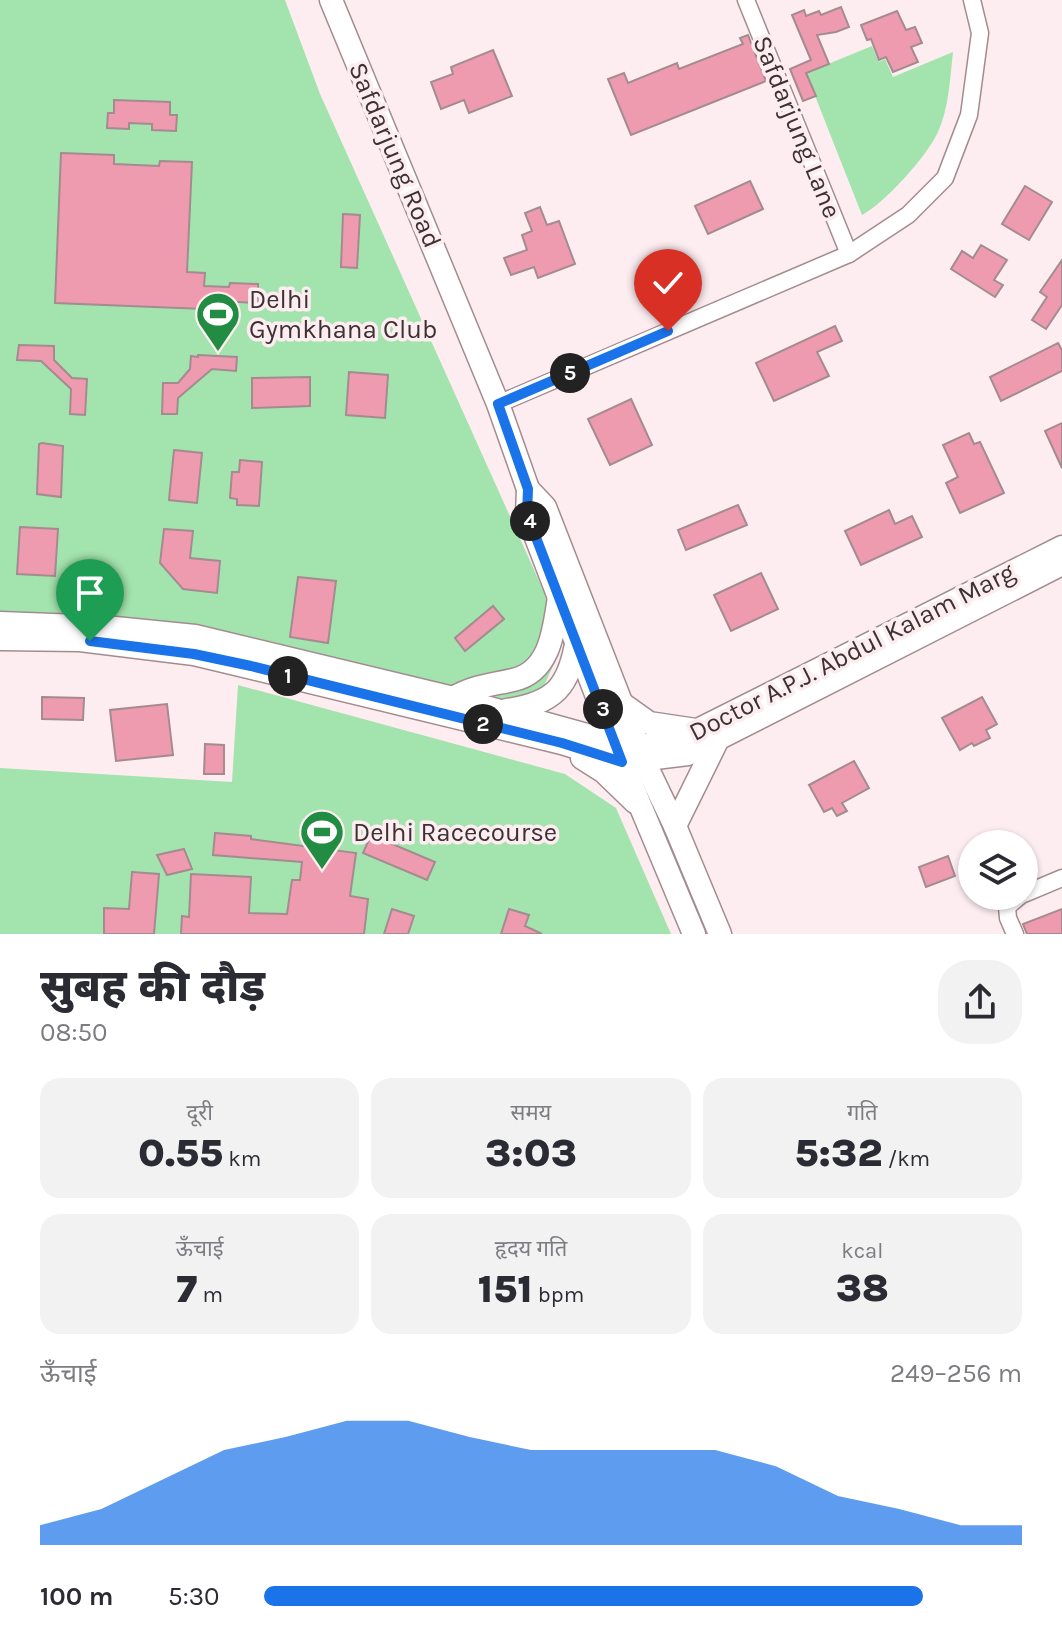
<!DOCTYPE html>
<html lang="hi">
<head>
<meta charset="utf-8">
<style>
	body { margin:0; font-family:Karla,"Noto Sans Devanagari",sans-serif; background:#f2f2f3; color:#2b2b33; height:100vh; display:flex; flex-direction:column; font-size:30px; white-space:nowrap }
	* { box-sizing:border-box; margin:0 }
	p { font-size:26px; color:#7c7c81 }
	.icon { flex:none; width:44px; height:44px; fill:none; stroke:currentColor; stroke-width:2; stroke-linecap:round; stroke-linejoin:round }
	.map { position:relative; height:934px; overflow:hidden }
	.side { display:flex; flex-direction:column; background:#fff; flex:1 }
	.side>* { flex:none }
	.tools { position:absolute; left:958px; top:830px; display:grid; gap:16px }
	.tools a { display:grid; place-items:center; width:80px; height:80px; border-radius:50%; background:#fff; box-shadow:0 2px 6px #0004; font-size:40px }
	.pin { position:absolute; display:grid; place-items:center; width:68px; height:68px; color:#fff; margin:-82px -34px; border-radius:50% 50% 50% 0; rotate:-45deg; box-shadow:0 0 8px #0007 }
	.pin .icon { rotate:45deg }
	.km { position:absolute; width:40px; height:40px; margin:-20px; border-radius:50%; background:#222; color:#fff; font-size:22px; line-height:40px; text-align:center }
	.round { display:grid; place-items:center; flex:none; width:84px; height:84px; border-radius:32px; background:#f2f2f3 }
	.headline { display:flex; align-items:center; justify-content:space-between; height:136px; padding:0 40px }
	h1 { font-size:44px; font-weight:800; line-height:60px }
	.stats { display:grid; grid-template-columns:repeat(3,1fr); gap:12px; height:136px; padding:8px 40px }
	.stats div { display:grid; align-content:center; border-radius:20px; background:#f2f2f3; text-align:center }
	.stats b { font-size:40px; font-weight:800 }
	.stats small { font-size:22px; font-weight:400 }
	.stats p { font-size:22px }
	.chart { height:224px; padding:16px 40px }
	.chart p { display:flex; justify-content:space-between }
	.chart svg { width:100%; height:144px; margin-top:8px; fill:#1a73e8; opacity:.7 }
	ul { padding:0 40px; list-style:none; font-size:26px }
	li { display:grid; grid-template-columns:128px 96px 1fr; align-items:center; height:60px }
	li i { height:20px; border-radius:10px; background:#1a73e8 }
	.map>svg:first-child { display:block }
	.green { fill:#a3e3ad }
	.building { fill:#ef9baf; stroke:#a38b90; stroke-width:2 }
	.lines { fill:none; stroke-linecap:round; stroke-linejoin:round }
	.street-casing { stroke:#a38c90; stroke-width:19 }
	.secondary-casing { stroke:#a38c90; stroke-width:25 }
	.street { stroke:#fff; stroke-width:16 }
	.secondary { stroke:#fff; stroke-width:22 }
	.route-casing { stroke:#fff; stroke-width:16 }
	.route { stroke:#1a73e8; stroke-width:10 }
	.labels { text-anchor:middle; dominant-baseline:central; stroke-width:7; stroke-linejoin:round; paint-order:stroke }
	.street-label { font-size:26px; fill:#3c3234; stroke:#fdedf0 }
	.poi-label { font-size:26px; fill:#3c3234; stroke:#fdedf0; text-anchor:start }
</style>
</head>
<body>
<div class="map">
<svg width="1062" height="934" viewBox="0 0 1062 934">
	<rect width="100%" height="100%" fill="#fdedf0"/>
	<g class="green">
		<polygon points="0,0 285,0 320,94 553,612 558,655 543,688 504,703 207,628 33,613 0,615"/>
		<path d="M 872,46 L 879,62 L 885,59 L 893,77 L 953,52 C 950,78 949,108 938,132 C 927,156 885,203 862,215 L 806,73 Z"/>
		<polygon points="238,685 565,774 616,808 671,934 0,934 0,768 232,782"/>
	</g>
	<g class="building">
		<polygon points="841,7 849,27 836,32 817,35 829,64 806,73 816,96 803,101 790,69 811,60 792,15 804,10 806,16 819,11 821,15"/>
		<polygon points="897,11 906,30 915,27 922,43 911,47 918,62 893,72 886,57 879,60 871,39 867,40 861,25"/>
		<polygon points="748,35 766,81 631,135 608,79 624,73 628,83 677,63 679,69 743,44 740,38"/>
		<polygon points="493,50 512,96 469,113 464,100 441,109 431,82 453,74 451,67"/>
		<polygon points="114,100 170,102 170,115 177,115 176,131 152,130 152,124 129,123 129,129 107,128 108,113 114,113"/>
		<polygon points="61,153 114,155 114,164 159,166 160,161 192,162 187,272 205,273 204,286 229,287 230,283 258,284 258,303 204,300 204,309 55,303"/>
		<polygon points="750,181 763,209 708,234 695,206"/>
		<polygon points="1025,186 1052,202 1029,240 1002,224"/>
		<polygon points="540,207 547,225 559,221 575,264 538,278 534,267 511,275 504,258 527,250 522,235 532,231 525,213"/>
		<polygon points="343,214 360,215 357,268 341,267"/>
		<polygon points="981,245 1007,260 994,280 1003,285 995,297 951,269 962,251 973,258"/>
		<polygon points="1062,260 1062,305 1046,329 1032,320 1047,297 1040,292"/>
		<polygon points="835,326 842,341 817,352 829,376 774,401 756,363"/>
		<polygon points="1058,343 1062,350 1062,371 1001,401 990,377"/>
		<polygon points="19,345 54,346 54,360 72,378 87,379 85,415 70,414 71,389 41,361 17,360"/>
		<polygon points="198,355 237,357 236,371 212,369 178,398 177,414 162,414 163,383 178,383 190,369 191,356 198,357"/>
		<polygon points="349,372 388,375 385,418 346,415"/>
		<polygon points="310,377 310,406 252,408 252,378"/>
		<polygon points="631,399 652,445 610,465 588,419"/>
		<polygon points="1062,423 1062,468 1045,431"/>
		<polygon points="969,433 974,444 980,442 1004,493 960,513 946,483 958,477 943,445"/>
		<polygon points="42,443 63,446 61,497 37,494 39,444"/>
		<polygon points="174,450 202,453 197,503 169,500"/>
		<polygon points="240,460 262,462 259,506 237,505 237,499 230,498 232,472 239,472"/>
		<polygon points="738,505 747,525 686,550 678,530"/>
		<polygon points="889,510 895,524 912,516 922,537 861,565 845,531"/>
		<polygon points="20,527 58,529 55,576 17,574"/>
		<polygon points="164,529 193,531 190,558 220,561 217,593 183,589 160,563"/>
		<polygon points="761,573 778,609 731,631 714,595"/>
		<polygon points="298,577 336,581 328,643 290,637"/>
		<polygon points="493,606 504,619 465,651 455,638"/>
		<polygon points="42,697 84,698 83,720 42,719"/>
		<polygon points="982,697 997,724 986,730 990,738 974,746 972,743 960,750 942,718"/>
		<polygon points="167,704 173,755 116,761 110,710"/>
		<polygon points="205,744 224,745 224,774 204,774"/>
		<polygon points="854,761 869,788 842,803 847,811 837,816 832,808 824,812 809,785"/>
		<polygon points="215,833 251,836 251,839 356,853 350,896 368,899 364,934 181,934 182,916 189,917 191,874 251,877 249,913 287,914 292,880 300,880 302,862 213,855"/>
		<polygon points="371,835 435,862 427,880 363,853"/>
		<polygon points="184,849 192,869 167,875 157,855"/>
		<polygon points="948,856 955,876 926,887 919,867"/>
		<polygon points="132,872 159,874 154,934 104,934 104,908 129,909"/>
		<polygon points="392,909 414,916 408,934 384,934"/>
		<polygon points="509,909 529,915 525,926 542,934 501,934"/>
		<polygon points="1062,909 1062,934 1027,934 1023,924"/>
	</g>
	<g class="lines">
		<g class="street-casing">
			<g id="street">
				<polyline points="746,0 849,254"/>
				<polyline points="498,404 849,254 908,215 945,178 969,115 980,33 972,0"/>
				<polyline points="1024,894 1062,878"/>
				<polyline points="1015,934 1008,918 1007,907 1020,896"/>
			</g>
		</g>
		<g class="secondary-casing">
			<g id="secondary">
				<polyline points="331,0 498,404 528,489 527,514 622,762 694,934"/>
				<polyline points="528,489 545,507 644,761 675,826 720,934"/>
				<polyline points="0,623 105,627 195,636 453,698 616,743 639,746 676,741 1062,547"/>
				<polyline points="0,639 80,640 194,654 562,743 622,762 688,754 1062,564"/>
				<path d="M 453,698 C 473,686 491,685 513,680 C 551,672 554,628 559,597"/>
				<polyline points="621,703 649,723 696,730"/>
				<path d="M 507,710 C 555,703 569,687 577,639"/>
				<polyline points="582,758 604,772 635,802"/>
				<polyline points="675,826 718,739"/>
			</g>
		</g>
		<use href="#street" class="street"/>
		<use href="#secondary" class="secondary"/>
	</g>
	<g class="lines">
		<g class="route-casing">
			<polyline id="route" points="90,641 194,654 251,666 562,743 622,762 527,514 528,489 498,404 668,331"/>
		</g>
		<use href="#route" class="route"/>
	</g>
	<defs>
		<g id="stadium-pin" transform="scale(2.3)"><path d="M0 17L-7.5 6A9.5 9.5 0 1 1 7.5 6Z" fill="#238c43" stroke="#fdedf0"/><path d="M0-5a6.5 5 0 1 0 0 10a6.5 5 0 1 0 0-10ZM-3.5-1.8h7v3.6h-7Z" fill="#fff"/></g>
	</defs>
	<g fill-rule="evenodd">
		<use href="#stadium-pin" x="218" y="314"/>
		<use href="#stadium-pin" x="322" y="832"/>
	</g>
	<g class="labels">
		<g class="street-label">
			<text transform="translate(797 127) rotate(68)">Safdarjung Lane</text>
			<text transform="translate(395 155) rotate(67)">Safdarjung Road</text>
			<text transform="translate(852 652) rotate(-27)">Doctor A.P.J. Abdul Kalam Marg</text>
		</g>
		<g class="poi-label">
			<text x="249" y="299">Delhi<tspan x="249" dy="30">Gymkhana Club</tspan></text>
			<text x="353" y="832">Delhi Racecourse</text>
		</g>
	</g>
</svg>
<div class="tools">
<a><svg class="icon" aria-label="layers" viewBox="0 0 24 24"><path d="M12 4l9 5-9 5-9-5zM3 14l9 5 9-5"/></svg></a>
</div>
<div class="pin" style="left:90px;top:641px;background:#1e9e55"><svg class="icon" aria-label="arrive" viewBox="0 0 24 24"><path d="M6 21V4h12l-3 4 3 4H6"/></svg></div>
<div class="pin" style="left:668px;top:331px;background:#d93025"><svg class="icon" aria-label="check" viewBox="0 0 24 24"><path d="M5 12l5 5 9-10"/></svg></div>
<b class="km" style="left:288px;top:676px">1</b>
<b class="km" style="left:483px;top:724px">2</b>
<b class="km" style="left:603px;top:709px">3</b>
<b class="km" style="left:530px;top:521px">4</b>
<b class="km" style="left:570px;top:373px">5</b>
</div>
<section class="side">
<div class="headline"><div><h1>सुबह की दौड़</h1><p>08:50</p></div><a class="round"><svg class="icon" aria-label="share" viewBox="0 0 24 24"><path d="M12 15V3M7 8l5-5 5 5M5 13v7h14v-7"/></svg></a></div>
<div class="stats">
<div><p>दूरी</p><b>0.55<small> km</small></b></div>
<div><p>समय</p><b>3:03</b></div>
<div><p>गति</p><b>5:32<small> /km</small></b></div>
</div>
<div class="stats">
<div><p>ऊँचाई</p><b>7<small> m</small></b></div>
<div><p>हृदय गति</p><b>151<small> bpm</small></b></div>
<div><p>kcal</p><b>38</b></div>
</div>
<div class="chart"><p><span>ऊँचाई</span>249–256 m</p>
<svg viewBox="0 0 160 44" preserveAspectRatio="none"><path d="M0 44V38L10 33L20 24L30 15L40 11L50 6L60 6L70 11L80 15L90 15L100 15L110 15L120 20L130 29L140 33L150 38L160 38V44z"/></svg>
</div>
<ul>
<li><b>100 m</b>5:30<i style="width:87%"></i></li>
</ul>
</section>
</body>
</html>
